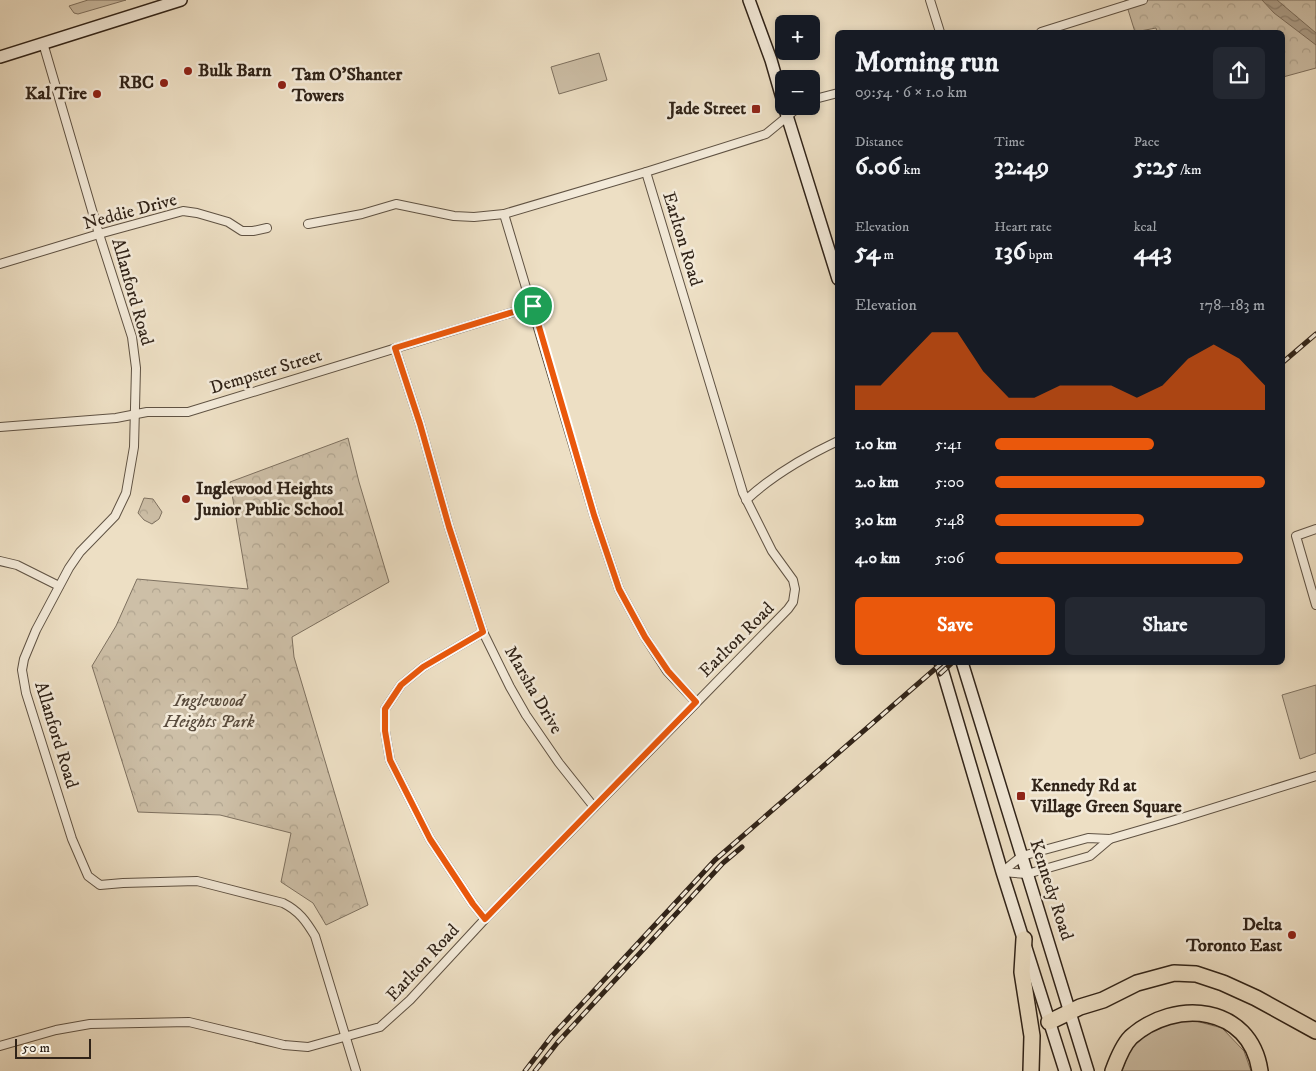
<!DOCTYPE html>
<html lang="en">
<head>
<meta charset="utf-8">
<style>
	body { margin:0; font-family:"IM FELL DW Pica",serif; background:#242831; color:#f1f3f6; height:100vh; display:flex; flex-direction:column; font-size:19px; white-space:nowrap }
	* { box-sizing:border-box; margin:0 }
	p { font-size:16px; color:#9ea1a6 }
	.icon { flex:none; width:28px; height:28px; fill:none; stroke:currentColor; stroke-width:2; stroke-linecap:round; stroke-linejoin:round }
	.map { position:relative; flex:1; overflow:hidden }
	.side { position:absolute; left:835px; top:30px; width:450px; height:635px; display:flex; flex-direction:column; background:#171b24; border-radius:8px; box-shadow:0 2px 8px #0003 }
	.side>* { flex:none }
	.controls { position:absolute; left:775px; top:15px; display:grid; gap:10px }
	.controls a { display:grid; place-items:center; width:45px; height:45px; border-radius:8px; background:#171b24; box-shadow:0 2px 8px #0003; font-size:25px }
	.scale { position:absolute; left:15px; bottom:12px; width:76px; box-sizing:border-box; padding-left:5px; border:2px solid #302318; border-top:0; font-size:14px; line-height:18px; white-space:nowrap; color:#302318; -webkit-text-stroke:4px #f3ead9; paint-order:stroke }
	.pin { position:absolute; display:grid; place-items:center; width:42px; height:42px; color:#fff; margin:-21px; border:2px solid #fff; border-radius:50%; box-shadow:0 1px 5px #0007 }
	.round { display:grid; place-items:center; flex:none; width:52px; height:52px; border-radius:8px; background:#242831 }
	.overview { display:flex; align-items:center; justify-content:space-between; height:85px; padding:0 20px }
	h1 { font-size:28px; font-weight:700; line-height:38px }
	.figures { display:grid; grid-template-columns:repeat(3,1fr); gap:8px; height:85px; padding:5px 20px }
	.figures div { display:grid; align-content:center }
	.figures b { font-size:25px; font-weight:700 }
	.figures small { font-size:14px; font-weight:400 }
	.figures p { font-size:14px }
	.chart { height:140px; padding:10px 20px }
	.chart p { display:flex; justify-content:space-between }
	.chart svg { width:100%; height:90px; margin-top:5px; fill:#ea580c; opacity:.7 }
	.button { display:flex; gap:10px; margin-top:auto; padding:10px 20px }
	.button a { flex:1; height:58px; border-radius:8px; background:#ea580c; color:#fff; font-size:20px; font-weight:700; line-height:58px; text-align:center }
	.button a+a { background:#242831; color:#f1f3f6 }
	ul { padding:0 20px; list-style:none; font-size:16px }
	li { display:grid; grid-template-columns:80px 60px 1fr; align-items:center; height:38px }
	li i { height:12px; border-radius:6px; background:#ea580c }
	.map>svg:first-child { display:block }
	.green { fill:#cdbfa7; stroke:#7e7160 }
	.park { fill:url(#park-crowns); stroke:#7e7160 }
	.water { fill:url(#water-waves); stroke:#7b6d5c }
	.lines { fill:none; stroke-linecap:round; stroke-linejoin:round }
	.street-casing { stroke:#5f5243; stroke-width:10 }
	.secondary-casing { stroke:#302318; stroke-width:14 }
	.highway-casing { stroke:#302318; stroke-width:18 }
	.street { stroke:#f3ead9; stroke-width:8 }
	.secondary { stroke:#f3ead9; stroke-width:11 }
	.highway { stroke:#eddfc4; stroke-width:15 }
	.rail-casing { stroke:#302318; stroke-width:5 }
	.rail { stroke:#f3ead9; stroke-width:3; stroke-dasharray:9; stroke-linecap:butt }
	.route-casing { stroke:#fff; stroke-width:10 }
	.route { stroke:#ea580c; stroke-width:6 }
	.poi-dot { fill:#8f2418; stroke:#f3ead9; stroke-width:2 }
	.labels { text-anchor:middle; dominant-baseline:central; stroke-width:5; stroke-linejoin:round; paint-order:stroke }
	.poi-label { font-size:18px; font-weight:bold; fill:#302318; stroke:#f3ead9; text-anchor:start }
	.street-label { font-size:18px; fill:#302318; stroke:#f3ead9 }
	.park-label { font-size:18px; font-style:italic; fill:#574a3c; stroke:#f3ead9 }
</style>
</head>
<body>
<div class="map">
<svg width="1316" height="1071" viewBox="0 0 1316 1071">
	<defs>
		<pattern id="park-crowns" width="20" height="18" patternUnits="userSpaceOnUse" patternTransform="scale(1.25)"><rect width="20" height="18" fill="#cdbfa7"/><path d="M2 6a3 3 0 1 1 6 0M12 15a3 3 0 1 1 6 0" fill="none" stroke="#b0a48f"/></pattern>
		<pattern id="water-waves" width="16" height="10" patternUnits="userSpaceOnUse" patternTransform="scale(1.25)"><rect width="16" height="10" fill="#ad9f8a"/><path d="M0 5q4-4 8 0t8 0" fill="none" stroke="#8d8170"/></pattern>
	</defs>
	<rect width="100%" height="100%" fill="#eddfc4"/>
	<filter id="stains"><feTurbulence type="fractalNoise" baseFrequency=".004" numOctaves="4"/><feColorMatrix values="0 0 0 0 .2 0 0 0 0 .09 0 0 0 0 .02 0 0 0 .5 -.17"/></filter>
	<radialGradient id="worn" r=".72"><stop offset=".6" stop-color="#630" stop-opacity="0"/><stop offset="1" stop-color="#630" stop-opacity=".3"/></radialGradient>
	<g class="green">
		<polygon points="88,0 126,0 78,14 74,13 69,6"/>
		<polygon points="599,53 607,80 559,94 551,67"/>
		<polygon points="1316,685 1316,753 1300,759 1282,695"/>
		<polygon points="1192,1020 1222,1028 1244,1051 1251,1071 1122,1071 1133,1041 1157,1026"/>
	</g>
	<g class="park">
		<polygon points="1125,0 1316,0 1316,68 1283,77 1282,32 1157,32 1156,28 1135,32"/>
		<polygon points="348,438 359,482 389,582 292,637 294,657 368,905 326,925 313,903 281,882 291,833 220,815 138,812 92,666 116,626 137,579 248,589 230,482"/>
		<polygon points="144,498 153,499 162,512 159,519 152,524 144,520 138,513"/>
	</g>
	<polygon class="water" points="1262,0 1277,0 1316,33 1316,45 1274,13"/>
	<g class="lines">
		<g class="street-casing">
			<g id="street">
				<polyline points="930,0 940,32"/>
				<polyline points="1041,32 1143,0"/>
				<path d="M 43,43 L 99,234 L 132,337 L 136,368 L 134,447 L 126,493 L 115,516 L 80,552 L 69,568 L 36,630 L 24,659 L 22,670 L 26,693 L 72,839 L 88,876 L 100,885 L 123,883 L 197,881 L 283,903 C 299,911 306,921 315,936 L 356,1071"/>
				<polyline points="811,100 838,93"/>
				<polyline points="504,214 594,515 619,589 645,637 667,671 696,702"/>
				<polyline points="308,224 362,214 396,204 454,216 474,217 504,214 646,172 766,134 800,106"/>
				<polyline points="0,264 99,234 183,211 197,213 228,222 242,231 253,231 267,228"/>
				<polyline points="395,348 420,424 449,527 483,632 510,687 526,715 559,763 594,807"/>
				<polyline points="0,427 116,418 147,412 188,412 533,306"/>
				<path d="M 746,500 C 773,475 804,457 838,441"/>
				<polyline points="1316,529 1296,536 1316,605"/>
				<polyline points="0,561 17,565 59,586"/>
				<polyline points="483,632 423,667 401,685 385,709 385,731 390,760 430,839 473,904 485,919"/>
				<polyline points="1002,872 1022,856 1088,838 1110,839 1175,820 1316,776"/>
				<polyline points="1002,872 1027,874 1090,856 1110,839"/>
				<polyline points="0,1046 56,1030 90,1024 189,1022 284,1045 308,1047 380,1027 410,1000 485,919 788,609 793,602 795,589 793,580 772,551 743,493 646,172"/>
			</g>
		</g>
		<g class="secondary-casing">
			<g id="secondary">
				<polyline points="749,0 771,60 784,105"/>
				<polyline points="0,57 181,0"/>
				<polyline points="784,106 838,279"/>
				<polyline points="940,662 1002,872 1065,1071"/>
				<polyline points="962,662 1088,1071"/>
			</g>
		</g>
		<g class="highway-casing">
			<g id="highway">
				<polyline points="1024,939 1022,972 1032,1036 1031,1071"/>
				<polyline points="1049,1022 1080,1007 1103,1000 1137,983 1174,973 1196,974 1223,983 1256,998 1316,1031"/>
				<path d="M 1113,1071 C 1117,1060 1123,1045 1131,1037 C 1175,998 1250,1005 1260,1071"/>
			</g>
		</g>
		<use href="#street" class="street"/>
		<use href="#secondary" class="secondary"/>
		<use href="#highway" class="highway"/>
		<g class="rail-casing">
			<g id="rail">
				<polyline points="1282,363 1316,334"/>
				<polyline points="940,674 953,662"/>
				<polyline points="525,1071 551,1037 715,860 943,662"/>
				<polyline points="535,1071 558,1042 723,863 742,847"/>
			</g>
		</g>
		<use href="#rail" class="rail"/>
	</g>
	<g class="lines">
		<g class="route-casing">
			<polygon id="route" points="533,306 594,515 619,589 645,637 668,671 696,702 485,919 473,904 430,839 390,760 385,731 385,709 401,685 423,667 483,632 449,527 420,424 395,348"/>
		</g>
		<use href="#route" class="route"/>
	</g>
	<g class="poi-dot">
		<circle cx="188" cy="71" r="5"/>
		<circle cx="164" cy="83" r="5"/>
		<circle cx="282" cy="85" r="5"/>
		<circle cx="97" cy="94" r="5"/>
		<rect x="751" y="104" width="10" height="10" rx="2.5"/>
		<circle cx="186" cy="499" r="5"/>
		<rect x="1016" y="791" width="10" height="10" rx="2.5"/>
		<circle cx="1292" cy="935" r="5"/>
	</g>
	<g class="labels">
		<g class="poi-label">
			<text x="198" y="71">Bulk Barn</text>
			<text x="292" y="75">Tam O'Shanter<tspan x="292" dy="21">Towers</tspan></text>
			<text x="154" y="83" text-anchor="end">RBC</text>
			<text x="87" y="94" text-anchor="end">Kal Tire</text>
			<text x="746" y="109" text-anchor="end">Jade Street</text>
			<text x="196" y="489">Inglewood Heights<tspan x="196" dy="21">Junior Public School</tspan></text>
			<text x="1031" y="786">Kennedy Rd at<tspan x="1031" dy="21">Village Green Square</tspan></text>
			<text x="1282" y="925" text-anchor="end">Delta<tspan x="1282" dy="21">Toronto East</tspan></text>
		</g>
		<g class="street-label">
			<text transform="translate(130 212) rotate(-15)">Neddie Drive</text>
			<text transform="translate(682 239) rotate(73)">Earlton Road</text>
			<text transform="translate(132 292) rotate(74)">Allanford Road</text>
			<text transform="translate(266 372) rotate(-17)">Dempster Street</text>
			<text transform="translate(737 640) rotate(-45)">Earlton Road</text>
			<text transform="translate(533 690) rotate(60)">Marsha Drive</text>
			<text transform="translate(56 735) rotate(73)">Allanford Road</text>
			<text transform="translate(1051 890) rotate(72)">Kennedy Road</text>
			<text transform="translate(423 963) rotate(-47)">Earlton Road</text>
		</g>
		<g class="park-label">
			<text x="209" y="701">Inglewood<tspan x="209" dy="21">Heights Park</tspan></text>
		</g>
	</g>
	<rect width="100%" height="100%" filter="url(#stains)"/>
	<rect width="100%" height="100%" fill="url(#worn)"/>
</svg>
<div class="controls">
<a>+</a>
<a>−</a>
</div>
<div class="scale">50 m</div>
<div class="pin" style="left:533px;top:306px;background:#1e9e55"><svg class="icon" aria-label="arrive" viewBox="0 0 24 24"><path d="M6 21V4h12l-3 4 3 4H6"/></svg></div>
<section class="side">
<div class="overview"><div><h1>Morning run</h1><p>09:54 · 6 × 1.0 km</p></div><a class="round"><svg class="icon" aria-label="share" viewBox="0 0 24 24"><path d="M12 15V3M7 8l5-5 5 5M5 13v7h14v-7"/></svg></a></div>
<div class="figures">
<div><p>Distance</p><b>6.06<small> km</small></b></div>
<div><p>Time</p><b>32:49</b></div>
<div><p>Pace</p><b>5:25<small> /km</small></b></div>
</div>
<div class="figures">
<div><p>Elevation</p><b>54<small> m</small></b></div>
<div><p>Heart rate</p><b>136<small> bpm</small></b></div>
<div><p>kcal</p><b>443</b></div>
</div>
<div class="chart"><p><span>Elevation</span>178–183 m</p>
<svg viewBox="0 0 160 44" preserveAspectRatio="none"><path d="M0 44V32L10 32L20 19L30 6L40 6L50 25L60 38L70 38L80 32L90 32L100 32L110 38L120 32L130 19L140 12L150 19L160 32V44z"/></svg>
</div>
<ul>
<li><b>1.0 km</b>5:41<i style="width:59%"></i></li>
<li><b>2.0 km</b>5:00<i style="width:100%"></i></li>
<li><b>3.0 km</b>5:48<i style="width:55%"></i></li>
<li><b>4.0 km</b>5:06<i style="width:92%"></i></li>
</ul>
<div class="button"><a>Save</a><a>Share</a></div>
</section>
</div>
</body>
</html>
